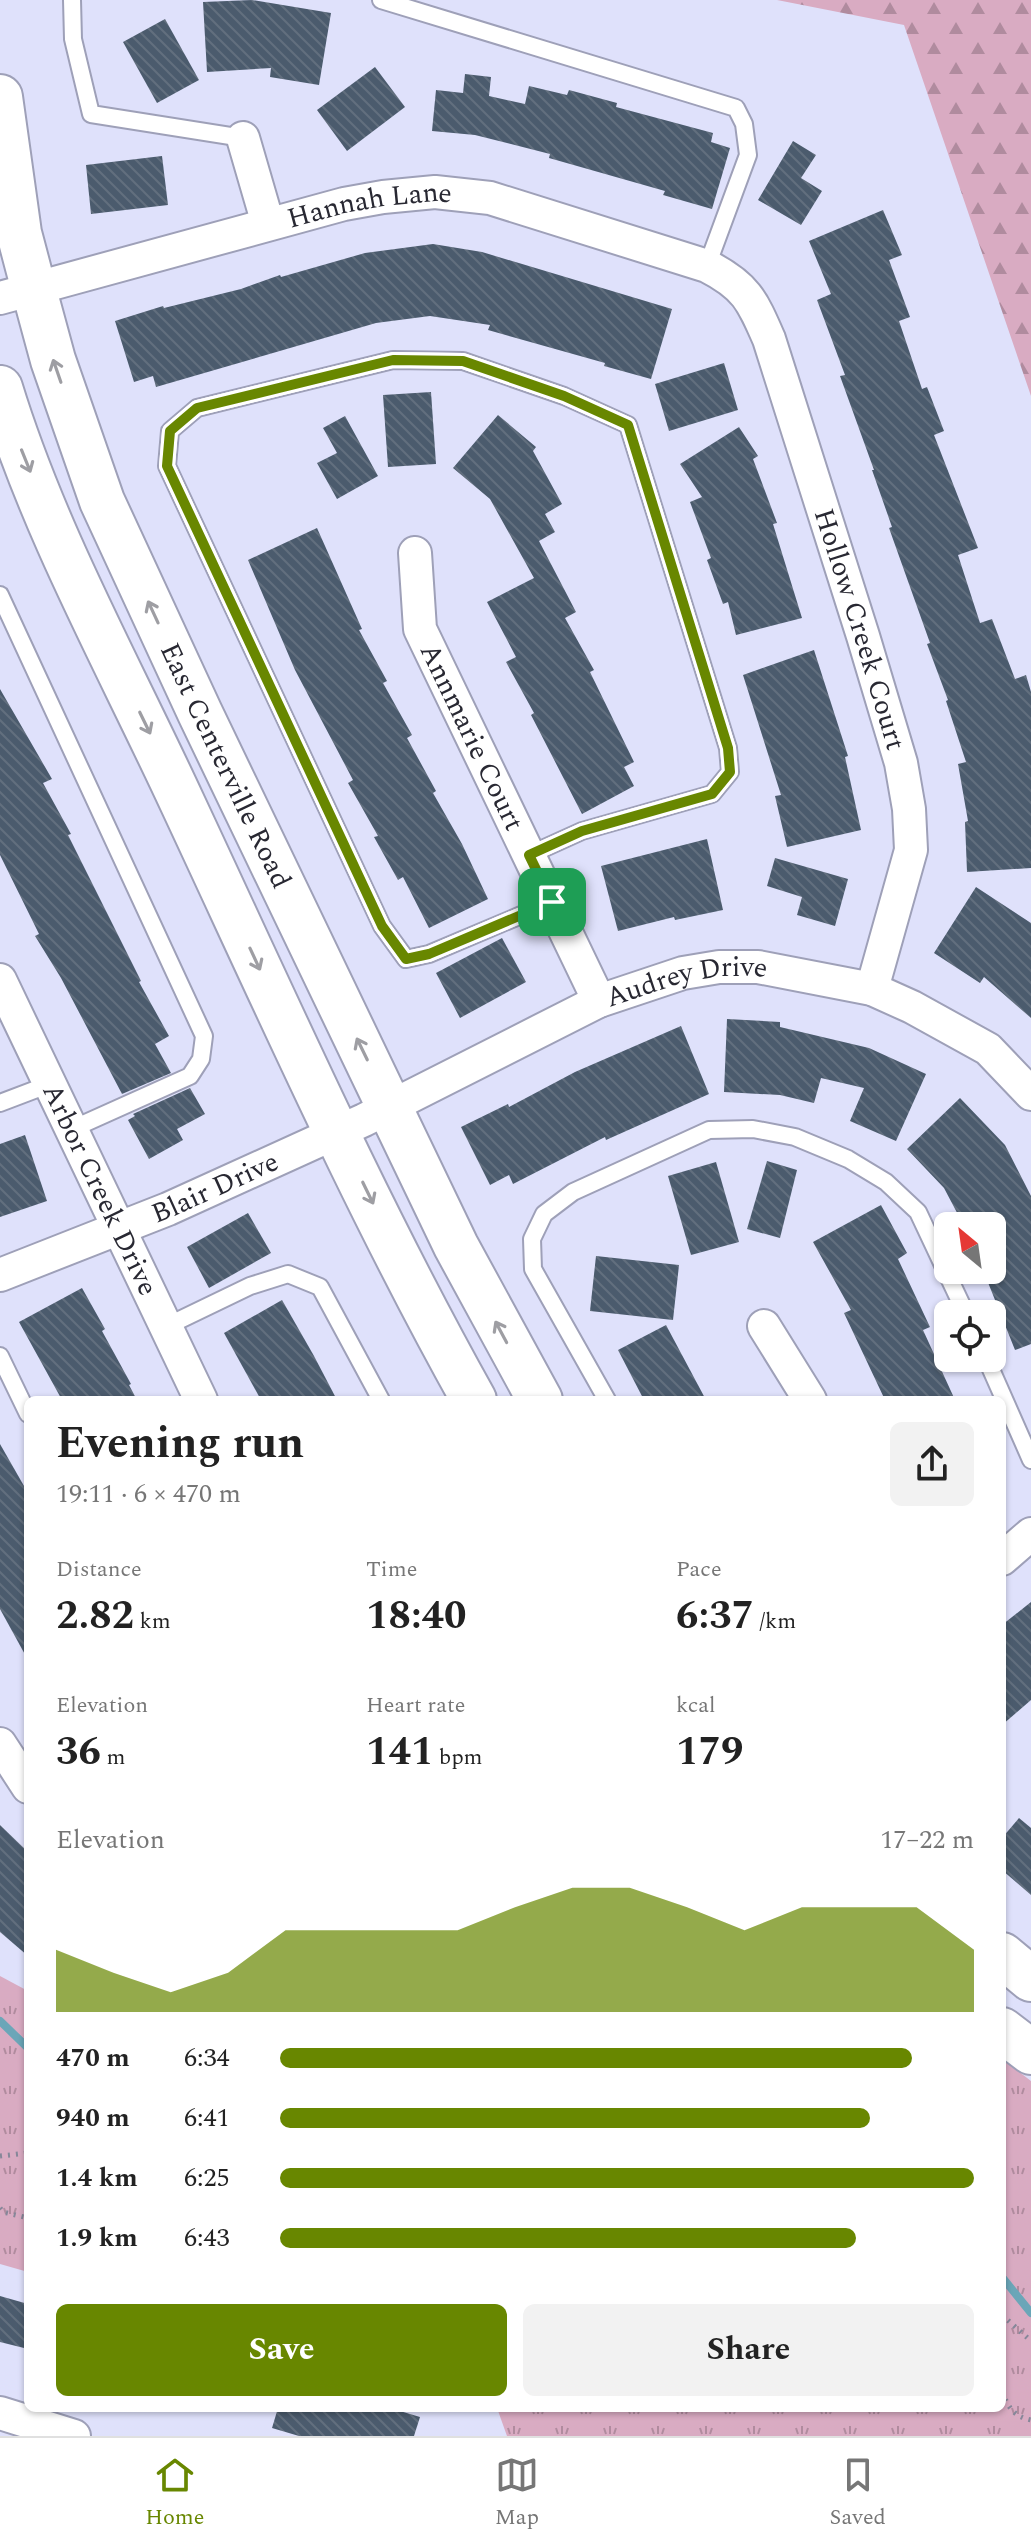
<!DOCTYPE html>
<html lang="en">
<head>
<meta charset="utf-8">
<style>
	body { margin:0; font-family:Spectral,serif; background:#f2f2f2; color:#222; height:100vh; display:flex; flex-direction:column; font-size:30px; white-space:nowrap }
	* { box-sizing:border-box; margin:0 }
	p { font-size:26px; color:#767676 }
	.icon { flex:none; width:44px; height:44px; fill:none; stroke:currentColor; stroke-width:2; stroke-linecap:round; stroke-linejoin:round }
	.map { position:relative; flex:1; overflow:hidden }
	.panel { position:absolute; left:24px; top:1396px; width:982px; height:1016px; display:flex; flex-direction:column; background:#fff; border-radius:12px; box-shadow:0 2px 6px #0004 }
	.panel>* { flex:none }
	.needle { width:52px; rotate:331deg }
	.tools { position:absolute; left:934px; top:1212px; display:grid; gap:16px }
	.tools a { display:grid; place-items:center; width:72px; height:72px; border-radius:12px; background:#fff; box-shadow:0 2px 6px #0004; font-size:40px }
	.pin { position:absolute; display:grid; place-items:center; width:68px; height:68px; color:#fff; margin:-34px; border-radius:16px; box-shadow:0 4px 12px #0006 }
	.round { display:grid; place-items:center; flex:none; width:84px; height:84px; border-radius:12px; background:#f2f2f2 }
	.summary { display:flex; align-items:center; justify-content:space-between; height:136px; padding:0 32px }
	h1 { font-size:44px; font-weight:700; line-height:60px }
	.stats { display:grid; grid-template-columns:repeat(3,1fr); gap:12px; height:136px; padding:8px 32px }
	.stats div { display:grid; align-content:center }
	.stats b { font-size:40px; font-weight:700 }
	.stats small { font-size:22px; font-weight:400 }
	.stats p { font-size:22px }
	.chart { height:224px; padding:16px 32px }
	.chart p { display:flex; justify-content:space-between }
	.chart svg { width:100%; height:144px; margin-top:8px; fill:#688700; opacity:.7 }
	.action { display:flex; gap:16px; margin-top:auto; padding:16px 32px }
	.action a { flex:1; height:92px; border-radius:12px; background:#688700; color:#fff; font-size:32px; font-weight:700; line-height:92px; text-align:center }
	.action a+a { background:#f2f2f2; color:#222 }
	ul { padding:0 32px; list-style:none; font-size:26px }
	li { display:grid; grid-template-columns:128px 96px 1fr; align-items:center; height:60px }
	li i { height:20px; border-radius:10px; background:#688700 }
	.menu { display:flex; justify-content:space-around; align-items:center; height:112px; border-top:2px solid #e0e0e0; background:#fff; font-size:22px; color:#767676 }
	.menu a { display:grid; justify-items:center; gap:4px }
	.menu .on { color:#688700 }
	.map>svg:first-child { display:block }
	.grass { fill:url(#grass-tufts) }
	.forest { fill:url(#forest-firs) }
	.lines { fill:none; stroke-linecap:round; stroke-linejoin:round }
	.stream { stroke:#6ba6b8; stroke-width:8 }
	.building { fill:url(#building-back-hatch) }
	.lane-casing { stroke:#9ea0b8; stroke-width:20 }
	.street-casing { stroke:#9ea0b8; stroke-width:36 }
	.secondary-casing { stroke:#9ea0b8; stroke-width:48 }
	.path { stroke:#868799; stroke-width:5; stroke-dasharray:2 6; stroke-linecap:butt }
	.lane { stroke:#fff; stroke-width:16 }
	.street { stroke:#fff; stroke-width:32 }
	.secondary { stroke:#fff; stroke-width:44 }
	.oneway { stroke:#9e9ea3 }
	.route-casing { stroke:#fff; stroke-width:16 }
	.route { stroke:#688700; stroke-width:10 }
	.labels { text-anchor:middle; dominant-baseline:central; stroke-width:8; stroke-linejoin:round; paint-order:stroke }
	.street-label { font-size:28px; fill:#282832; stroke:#dfe1fb }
</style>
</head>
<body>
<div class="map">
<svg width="1031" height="2436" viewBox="0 0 1031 2436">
	<defs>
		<pattern id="grass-tufts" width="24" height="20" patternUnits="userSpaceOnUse" patternTransform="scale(2)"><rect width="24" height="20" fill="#d9abc2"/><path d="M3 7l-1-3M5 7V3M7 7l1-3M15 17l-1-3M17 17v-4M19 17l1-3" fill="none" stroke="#b08b9e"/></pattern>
		<pattern id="forest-firs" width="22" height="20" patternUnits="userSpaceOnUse" patternTransform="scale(2)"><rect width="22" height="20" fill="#d9abc2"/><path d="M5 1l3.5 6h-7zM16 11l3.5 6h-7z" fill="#b08b9e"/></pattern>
		<pattern id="building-back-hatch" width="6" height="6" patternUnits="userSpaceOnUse" patternTransform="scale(2)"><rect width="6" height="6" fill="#4b5b6d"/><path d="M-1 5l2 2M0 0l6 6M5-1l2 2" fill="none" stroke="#626f7e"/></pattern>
	</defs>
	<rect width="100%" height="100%" fill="#dfe1fb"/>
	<g class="grass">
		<polygon points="0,1976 28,1991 28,2272 0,2264"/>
		<polygon points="1002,2059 1031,2081 1031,2436 507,2436 497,2408 1002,2408"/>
	</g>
	<polygon class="forest" points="777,0 1031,0 1031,396 904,25"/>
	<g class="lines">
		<g class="stream">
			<polyline points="0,2021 28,2048"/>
			<polyline points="1002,2277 1031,2313"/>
		</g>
	</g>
	<g class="building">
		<polygon points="252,0 331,13 319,85 270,77 271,68 207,72 203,2"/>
		<polygon points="165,19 199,80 157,103 123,42"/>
		<polygon points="375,67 405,107 347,151 317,110"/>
		<polygon points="465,74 491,77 489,96 525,104 529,86 567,95 569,90 617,103 616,107 713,133 711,142 730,148 712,209 663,195 665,191 549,158 550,154 475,135 432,131 436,90 463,93"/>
		<polygon points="793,141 816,155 801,178 822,191 801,225 758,200"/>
		<polygon points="162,156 168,205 91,214 86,165"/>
		<polygon points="883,210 902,255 889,260 910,317 899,321 922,389 927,387 944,431 934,435 978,548 958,555 980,623 992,619 1015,679 1026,675 1031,692 1031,868 967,872 965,822 968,821 958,764 966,762 946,701 948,700 927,644 930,643 889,528 892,527 872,470 874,470 840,376 845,375 817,300 831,294 809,241"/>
		<polygon points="433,244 482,252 672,309 651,379 604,366 605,363 488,330 490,325 430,316 376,323 156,387 153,376 134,382 115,321 163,306 164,308 241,289 280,275 281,277 365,253"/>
		<polygon points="724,363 738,410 669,431 655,384"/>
		<polygon points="431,392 436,464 388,467 383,395"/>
		<polygon points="498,415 536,447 533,451 562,504 545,514 555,532 539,541 576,612 565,618 594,670 590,672 634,762 624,767 634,786 582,814 531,715 534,713 506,662 516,657 487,602 534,578 490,499 453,468"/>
		<polygon points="345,416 378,476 337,499 317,463 337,453 323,428"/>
		<polygon points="739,427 758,456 753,459 777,523 773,524 802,618 736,635 728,602 723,604 707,560 711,558 690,502 702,497 680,464"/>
		<polygon points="317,528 362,629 359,630 387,681 383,683 412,735 407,738 436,791 433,793 462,844 488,899 429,928 403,877 398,880 374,837 378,836 348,783 353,780 295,670 248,560"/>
		<polygon points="814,650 848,756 845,757 861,830 787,847 775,796 781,795 743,675"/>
		<polygon points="0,689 52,779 43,783 71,834 68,835 141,981 139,982 169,1036 155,1044 171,1073 122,1094 61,978 35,936 39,934 0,855"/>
		<polygon points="707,839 723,910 675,920 674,917 618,931 601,866"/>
		<polygon points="775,858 848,879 835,926 797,915 802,897 767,886"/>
		<polygon points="976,887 1031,923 1031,1018 984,977 980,983 934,953"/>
		<polygon points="502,938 526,982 460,1018 436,973"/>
		<polygon points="727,1019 780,1022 780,1027 869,1048 926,1074 896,1141 850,1121 864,1088 821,1078 814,1103 780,1095 724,1092"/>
		<polygon points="681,1026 709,1094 606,1140 605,1137 513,1184 509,1175 490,1185 461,1127 508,1104 509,1107 575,1072"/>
		<polygon points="190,1088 205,1114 177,1129 183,1140 149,1159 128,1120 135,1116 133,1114"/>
		<polygon points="960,1098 1005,1145 1031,1196 1031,1344 1015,1350 983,1270 992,1270 992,1226 964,1226 944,1188 907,1149"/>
		<polygon points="25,1135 47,1201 0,1217 0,1144"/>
		<polygon points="767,1161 797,1170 780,1238 747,1229"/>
		<polygon points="716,1162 739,1242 691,1255 668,1176"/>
		<polygon points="881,1205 907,1253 898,1259 930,1327 923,1330 955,1400 885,1400 844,1313 851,1310 813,1242"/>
		<polygon points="248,1213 271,1253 209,1288 187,1247"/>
		<polygon points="596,1256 679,1265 673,1320 590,1311"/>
		<polygon points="82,1288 105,1329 102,1331 131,1384 129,1385 137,1400 62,1400 19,1322"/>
		<polygon points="282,1300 314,1356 337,1400 261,1400 224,1333"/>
		<polygon points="666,1325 706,1400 644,1400 618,1350"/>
		<polygon points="0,1444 28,1493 28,1660 0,1609"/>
		<polygon points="1031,1602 1031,1700 1002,1725 1002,1625"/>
		<polygon points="1019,1818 1031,1828 1031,1895 1002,1870 1002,1838"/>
		<polygon points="0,1825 28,1852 28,1956 0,1932"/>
		<polygon points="0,2296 28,2304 28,2349 0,2342"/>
		<polygon points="278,2408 390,2408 420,2417 414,2436 299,2436 272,2428"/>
	</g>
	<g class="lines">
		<g class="lane-casing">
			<g id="lane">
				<polyline points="72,0 73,39 91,114 243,138"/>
				<polyline points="381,0 736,108 744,124 748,155 707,266"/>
				<polyline points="0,595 204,1036 201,1059 190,1076 72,1129"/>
				<polyline points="529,855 582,831 712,794 730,772 728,748 628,425 564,396 463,361 393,360 197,408 170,431 167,466 382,926 406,959 429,954 552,902"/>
				<polyline points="0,1103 50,1084"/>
				<polyline points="165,1327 250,1286 288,1274 320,1287 381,1400"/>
				<polyline points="0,1356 28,1414"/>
				<polyline points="986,1358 1031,1460"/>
				<polyline points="607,1400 533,1269 532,1239 544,1214 573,1192 709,1130 753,1129 795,1137 848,1159 886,1182 918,1212 966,1314"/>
			</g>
		</g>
		<g class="street-casing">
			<g id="street">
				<polyline points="243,138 268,224"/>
				<path id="s1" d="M 0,298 L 344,204 L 383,197 L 435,192 L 490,198 L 707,266 C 746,286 752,300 769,339 L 863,636 L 901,763 L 909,809 L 911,850 L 872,989"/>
				<path id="s2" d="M 415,553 L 420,629 L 599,1001"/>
				<path id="s3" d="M 0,980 L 201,1400"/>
				<path id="s4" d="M 0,1275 L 168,1209 L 364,1120 L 599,1001 L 683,973 L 719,967 L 758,967 L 872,989 L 912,1007 L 988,1049 L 1031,1094"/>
				<polyline points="764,1326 810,1400"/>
				<polyline points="1002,1559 1031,1534"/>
				<polyline points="0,1744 28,1787"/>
				<polyline points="0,2413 74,2436"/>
			</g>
		</g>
		<g class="secondary-casing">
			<g id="secondary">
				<path id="s5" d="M 0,97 L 19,233 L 34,290 L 53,360 L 102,501 L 200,713 L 456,1246 L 540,1400"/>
				<path d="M 0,388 C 44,532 119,666 182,802 C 276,1003 366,1207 474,1400"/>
				<polyline points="1002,1955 1031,1979"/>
				<polyline points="1002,2030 1031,2052"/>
			</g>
		</g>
		<g class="path">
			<polyline points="0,2156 28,2153"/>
			<polyline points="0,2208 3,2212 28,2218"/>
			<polyline points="1002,2315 1031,2341"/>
			<path d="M 1002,2392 C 1009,2408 1013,2416 1031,2420"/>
		</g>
		<use href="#lane" class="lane"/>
		<use href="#street" class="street"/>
		<use href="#secondary" class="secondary"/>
	</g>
	<defs><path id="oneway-shaft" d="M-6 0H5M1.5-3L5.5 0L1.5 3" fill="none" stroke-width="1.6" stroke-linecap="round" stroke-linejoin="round" transform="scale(2)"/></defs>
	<g class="oneway">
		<use href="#oneway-shaft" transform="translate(57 371) rotate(-109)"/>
		<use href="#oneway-shaft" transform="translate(26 461) rotate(68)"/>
		<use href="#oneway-shaft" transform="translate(153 612) rotate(-115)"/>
		<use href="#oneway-shaft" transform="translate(145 723) rotate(64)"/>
		<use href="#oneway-shaft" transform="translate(255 959) rotate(65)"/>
		<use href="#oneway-shaft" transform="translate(362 1049) rotate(-116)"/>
		<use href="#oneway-shaft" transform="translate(368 1193) rotate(64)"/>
		<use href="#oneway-shaft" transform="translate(501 1332) rotate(-118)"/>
	</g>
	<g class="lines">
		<g class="route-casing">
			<polygon id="route" points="393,360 463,361 564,396 628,425 728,748 730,772 712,794 582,831 529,855 552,902 429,954 406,959 382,926 167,466 170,431 197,408"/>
		</g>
		<use href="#route" class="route"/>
	</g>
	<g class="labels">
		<g class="street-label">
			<text stroke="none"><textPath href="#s1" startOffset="382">Hannah Lane</textPath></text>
			<text stroke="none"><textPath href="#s1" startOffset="1134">Hollow Creek Court</textPath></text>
			<text stroke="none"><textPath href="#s2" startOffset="196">Annmarie Court</textPath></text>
			<text stroke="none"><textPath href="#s5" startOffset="710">East Centerville Road</textPath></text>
			<text stroke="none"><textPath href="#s4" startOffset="750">Audrey Drive</textPath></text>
			<text stroke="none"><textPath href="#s4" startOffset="232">Blair Drive</textPath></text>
			<text stroke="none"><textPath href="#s3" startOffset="232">Arbor Creek Drive</textPath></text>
		</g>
	</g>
</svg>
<div class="tools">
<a><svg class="needle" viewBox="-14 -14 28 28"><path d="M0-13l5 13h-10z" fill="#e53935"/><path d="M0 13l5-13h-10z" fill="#767676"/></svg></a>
<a><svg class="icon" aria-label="locate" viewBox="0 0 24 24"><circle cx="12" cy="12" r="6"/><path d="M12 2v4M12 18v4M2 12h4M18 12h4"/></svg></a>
</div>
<div class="pin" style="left:552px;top:902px;background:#1e9e55"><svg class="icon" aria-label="arrive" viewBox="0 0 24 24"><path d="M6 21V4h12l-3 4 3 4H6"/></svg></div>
<section class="panel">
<div class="summary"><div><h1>Evening run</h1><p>19:11 · 6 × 470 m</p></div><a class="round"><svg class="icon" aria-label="share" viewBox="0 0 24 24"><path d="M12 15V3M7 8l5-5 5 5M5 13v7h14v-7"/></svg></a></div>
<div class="stats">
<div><p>Distance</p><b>2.82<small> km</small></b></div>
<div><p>Time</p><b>18:40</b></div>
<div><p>Pace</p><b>6:37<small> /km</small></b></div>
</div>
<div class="stats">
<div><p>Elevation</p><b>36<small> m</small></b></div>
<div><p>Heart rate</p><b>141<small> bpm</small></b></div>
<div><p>kcal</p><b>179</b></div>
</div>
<div class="chart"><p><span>Elevation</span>17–22 m</p>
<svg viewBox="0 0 160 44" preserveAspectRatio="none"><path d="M0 44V25L10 32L20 38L30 32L40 19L50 19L60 19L70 19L80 12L90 6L100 6L110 12L120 19L130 12L140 12L150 12L160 25V44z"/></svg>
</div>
<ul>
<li><b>470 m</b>6:34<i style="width:91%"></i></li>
<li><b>940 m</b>6:41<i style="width:85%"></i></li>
<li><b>1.4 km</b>6:25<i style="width:100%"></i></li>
<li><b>1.9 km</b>6:43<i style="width:83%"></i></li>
</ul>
<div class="action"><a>Save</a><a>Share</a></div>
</section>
</div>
<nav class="menu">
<a class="on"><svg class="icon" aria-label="home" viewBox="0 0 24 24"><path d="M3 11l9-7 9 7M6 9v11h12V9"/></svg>Home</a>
<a><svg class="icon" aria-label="map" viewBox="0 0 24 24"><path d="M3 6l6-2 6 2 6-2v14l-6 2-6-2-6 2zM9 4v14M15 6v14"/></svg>Map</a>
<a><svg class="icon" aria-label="saved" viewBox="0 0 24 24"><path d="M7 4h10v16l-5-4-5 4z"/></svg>Saved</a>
</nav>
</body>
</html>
